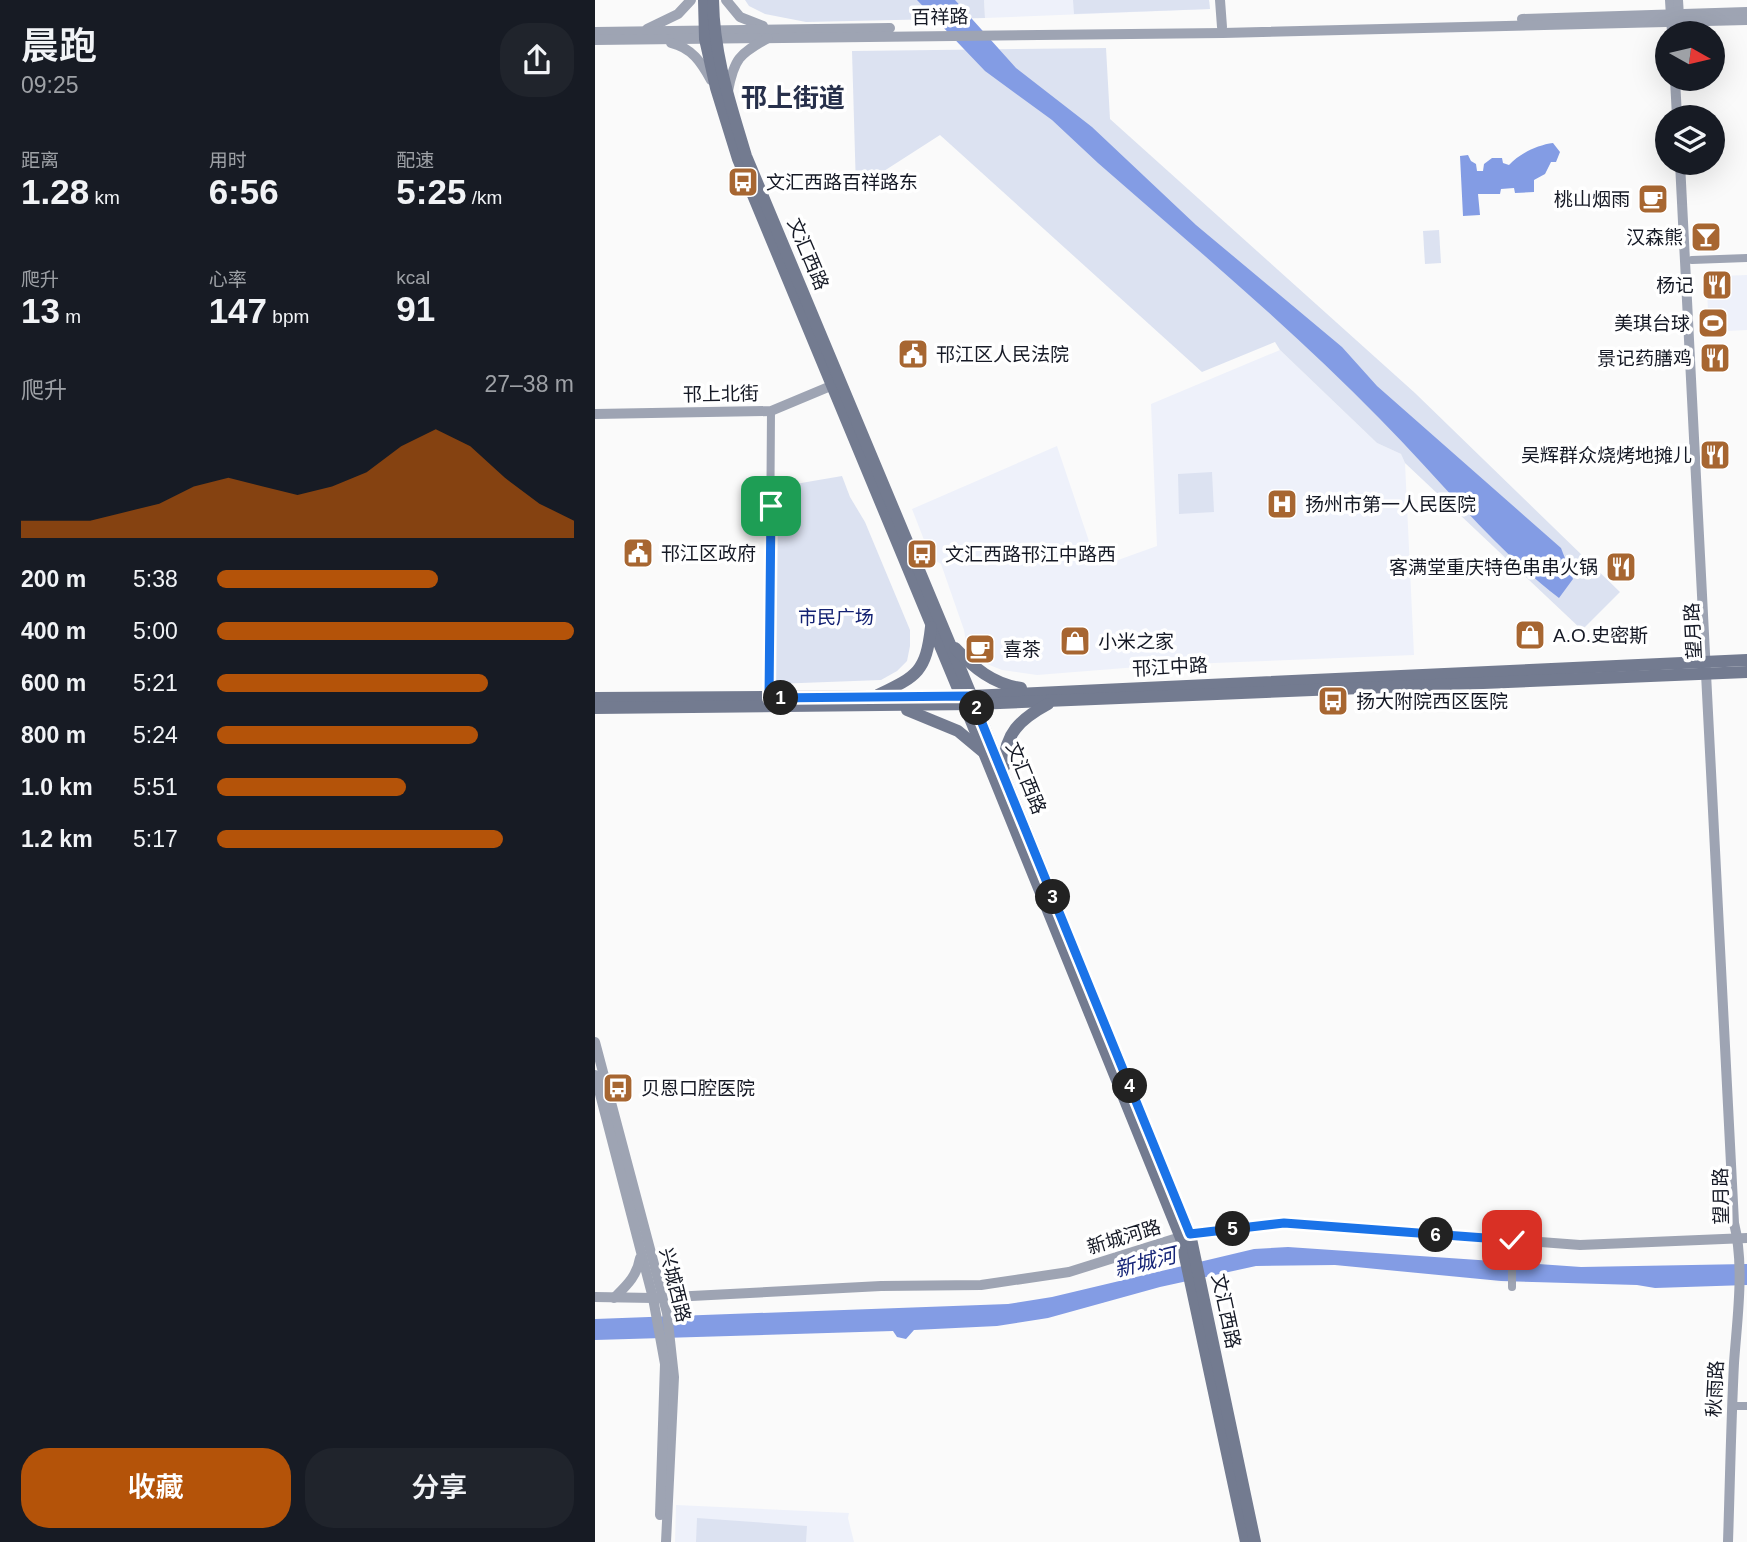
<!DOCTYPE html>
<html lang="zh">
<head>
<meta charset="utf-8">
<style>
	body { margin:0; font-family:Helvetica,"Noto Sans SC",sans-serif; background:#20242c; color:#f1f3f6; height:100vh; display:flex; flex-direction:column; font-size:26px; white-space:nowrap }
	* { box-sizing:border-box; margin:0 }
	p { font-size:23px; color:#9ea1a6 }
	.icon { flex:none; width:38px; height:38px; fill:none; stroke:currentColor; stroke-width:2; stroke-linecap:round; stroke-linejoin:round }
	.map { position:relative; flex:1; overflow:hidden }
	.sheet { display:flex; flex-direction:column; background:#171b24; width:595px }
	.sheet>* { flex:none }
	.needle { width:46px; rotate:98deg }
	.tools { position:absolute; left:1060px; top:21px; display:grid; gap:14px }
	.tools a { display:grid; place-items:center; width:70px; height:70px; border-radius:50%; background:#171b24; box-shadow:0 7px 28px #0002; font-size:35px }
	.pin { position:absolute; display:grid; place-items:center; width:60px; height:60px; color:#fff; margin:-30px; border-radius:14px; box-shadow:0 4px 10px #0006 }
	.km { position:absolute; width:35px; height:35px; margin:-18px; border-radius:50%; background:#222; color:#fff; font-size:19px; line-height:35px; text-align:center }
	.round { display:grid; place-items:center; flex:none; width:74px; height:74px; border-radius:28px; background:#20242c }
	.overview { display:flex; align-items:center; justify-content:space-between; height:119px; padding:0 21px }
	h1 { font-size:38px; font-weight:600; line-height:52px }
	.stats { display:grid; grid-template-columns:repeat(3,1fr); gap:10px; height:119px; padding:7px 21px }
	.stats div { display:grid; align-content:center }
	.stats b { font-size:35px; font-weight:600 }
	.stats small { font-size:19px; font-weight:400 }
	.stats p { font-size:19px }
	.chart { height:196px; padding:14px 21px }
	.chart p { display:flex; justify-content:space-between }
	.chart svg { width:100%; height:126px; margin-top:7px; fill:#b45309; opacity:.7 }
	.button { display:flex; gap:14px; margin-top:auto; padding:14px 21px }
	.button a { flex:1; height:80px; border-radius:28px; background:#b45309; color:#fff; font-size:28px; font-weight:600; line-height:80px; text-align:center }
	.button a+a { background:#20242c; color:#f1f3f6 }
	ul { padding:0 21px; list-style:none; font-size:23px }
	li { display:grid; grid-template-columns:112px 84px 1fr; align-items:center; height:52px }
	li i { height:18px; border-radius:9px; background:#b45309 }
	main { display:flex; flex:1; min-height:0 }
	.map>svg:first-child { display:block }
	.built { fill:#eef1fa }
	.green { fill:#dce2f1 }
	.water { fill:#839ce4 }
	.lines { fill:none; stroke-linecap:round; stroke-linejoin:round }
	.minor { stroke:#9ea4b3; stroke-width:8 }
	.tertiary { stroke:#9ea4b3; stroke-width:10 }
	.secondary { stroke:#737b90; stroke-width:12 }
	.route-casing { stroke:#fff; stroke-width:14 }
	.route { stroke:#1a73e8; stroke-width:9 }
	.labels { text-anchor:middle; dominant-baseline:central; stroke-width:7; stroke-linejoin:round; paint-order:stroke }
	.street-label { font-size:19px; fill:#151925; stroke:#fff }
	.poi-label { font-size:19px; fill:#151925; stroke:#fff; text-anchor:start }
	.park-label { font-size:19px; fill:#142273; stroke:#fff }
	.water-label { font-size:21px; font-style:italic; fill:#172678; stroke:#fff }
	.district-label { font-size:26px; font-weight:bold; fill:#27304b; stroke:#fff }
</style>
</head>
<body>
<main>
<section class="sheet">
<div class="overview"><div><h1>晨跑</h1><p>09:25</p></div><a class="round"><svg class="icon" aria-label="share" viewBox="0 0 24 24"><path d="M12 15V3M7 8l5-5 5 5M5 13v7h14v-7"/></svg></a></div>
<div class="stats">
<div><p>距离</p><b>1.28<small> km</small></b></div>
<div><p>用时</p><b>6:56</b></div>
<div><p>配速</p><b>5:25<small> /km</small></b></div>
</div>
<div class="stats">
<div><p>爬升</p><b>13<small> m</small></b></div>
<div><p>心率</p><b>147<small> bpm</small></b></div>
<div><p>kcal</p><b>91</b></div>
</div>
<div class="chart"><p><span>爬升</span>27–38 m</p>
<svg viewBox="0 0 160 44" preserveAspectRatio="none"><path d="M0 44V38L10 38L20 38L30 35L40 32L50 26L60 23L70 26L80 29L90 26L100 21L110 12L120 6L130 12L140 23L150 32L160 38V44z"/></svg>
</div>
<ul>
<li><b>200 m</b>5:38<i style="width:62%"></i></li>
<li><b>400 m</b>5:00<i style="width:100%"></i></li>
<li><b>600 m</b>5:21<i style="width:76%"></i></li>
<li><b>800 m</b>5:24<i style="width:73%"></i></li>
<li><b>1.0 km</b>5:51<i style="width:53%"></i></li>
<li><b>1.2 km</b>5:17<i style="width:80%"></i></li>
</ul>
<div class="button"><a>收藏</a><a>分享</a></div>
</section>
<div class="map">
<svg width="1152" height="1542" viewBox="0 0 1152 1542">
	<rect width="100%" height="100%" fill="#fafafa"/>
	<g class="built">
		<polygon points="389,0 614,0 615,9 390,18"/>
		<polygon points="1152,275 1152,330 1114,332 1112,290 1125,276"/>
		<polygon points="685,350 782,443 806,454 810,463 819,655 568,665 442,675 407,670 392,664 372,648 369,630 346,564 336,558 317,509 462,446 502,565 512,564 562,546 556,404"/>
		<polygon points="81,1505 254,1513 253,1518 259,1542 80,1542"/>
	</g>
	<g class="green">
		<polygon points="150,0 389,0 390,18 211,22 170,14 154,6"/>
		<polygon points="478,0 614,0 615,9 479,14"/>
		<polygon points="511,48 515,119 820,393 1025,592 987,630 810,463 806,454 782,443 685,350 680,342 607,372 345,135 261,189 257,51"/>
		<polygon points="844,230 846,263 830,264 828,231"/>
		<polygon points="617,472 619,512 584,514 583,474"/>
		<polygon points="247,476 255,497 270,522 315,630 315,646 312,661 302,671 286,680 179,684 177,488"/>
		<polygon points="102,1518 212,1526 211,1542 101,1542"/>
	</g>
	<g class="water">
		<path d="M 322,0 L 360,0 L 421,68 L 497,127 L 601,225 L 747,347 L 782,386 L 966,548 L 978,579 L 964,598 C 897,547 844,478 785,419 C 696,328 598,246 503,163 L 457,120 L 390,71 Z"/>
		<path d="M 958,143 L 965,152 L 961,162 L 956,162 L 950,174 L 939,180 L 939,192 L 920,193 L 919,188 L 906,189 L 905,194 L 883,194 L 885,215 L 868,216 L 865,156 L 873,155 L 876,161 L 881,164 L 882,171 L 888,171 L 889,164 L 897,158 L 907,158 L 908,163 L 914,165 C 924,154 942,145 958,143 Z"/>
		<polygon points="693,1247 986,1267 1152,1264 1152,1285 1060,1288 1042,1285 906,1281 740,1265 661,1266 565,1287 453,1318 402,1326 319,1330 311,1339 302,1337 298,1331 0,1340 0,1319 413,1304 457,1297 659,1249"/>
	</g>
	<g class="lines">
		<g class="minor">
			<polyline points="1097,260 1152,258"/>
			<polyline points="174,698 176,411"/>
			<polyline points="917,1287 917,1240"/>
			<polyline points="1137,1406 1152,1406"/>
		</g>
		<g class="tertiary">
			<polyline points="131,0 145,17 168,26"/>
			<polyline points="625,0 627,27"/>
			<polyline points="1075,0 1077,33"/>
			<polyline points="1083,0 1085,33"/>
			<polyline points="927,19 1152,12"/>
			<polyline points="52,29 83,14 96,0"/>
			<polyline points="0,32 295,28"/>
			<polyline points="0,40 628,33 1152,20"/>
			<path d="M 76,43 C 97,48 106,62 116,80"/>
			<polyline points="1080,79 1082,117"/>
			<path d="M 133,91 C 139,59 144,54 173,38"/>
			<path d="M 1085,163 L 1139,1223 C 1150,1267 1142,1319 1139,1363 C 1136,1423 1135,1482 1133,1542"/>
			<polyline points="0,414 176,411 243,383"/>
			<polyline points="0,1042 72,1313 79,1377 71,1542"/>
			<polyline points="0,1075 58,1298 70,1364 65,1515"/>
			<polyline points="0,1297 58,1298 286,1286 386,1285 474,1272 595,1234 689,1223 985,1245 1152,1238"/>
			<path d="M 19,1298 C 32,1285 42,1276 45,1258"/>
		</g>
		<g class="secondary">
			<polyline points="109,0 110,39 121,88 143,159 366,696 586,1238 651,1542"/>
			<path d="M 118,0 C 119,57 135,102 151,156 L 380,704 L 595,1234 L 660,1542"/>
			<path d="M 360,648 C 379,668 398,684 426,688"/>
			<path d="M 283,695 C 322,676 331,672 336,627"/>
			<polyline points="0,698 376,696 1152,660"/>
			<polyline points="0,708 380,704 1152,672"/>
			<polyline points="312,710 363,731 387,751"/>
			<path d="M 409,767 C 409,734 425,719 453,704"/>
		</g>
	</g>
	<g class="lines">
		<g class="route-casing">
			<polyline id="route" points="176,506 174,698 376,696 595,1234 689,1223 917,1240"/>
		</g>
		<use href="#route" class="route"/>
	</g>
	<defs>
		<g id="bus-square" transform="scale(1.575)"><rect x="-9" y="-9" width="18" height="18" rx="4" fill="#a76631" stroke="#fff"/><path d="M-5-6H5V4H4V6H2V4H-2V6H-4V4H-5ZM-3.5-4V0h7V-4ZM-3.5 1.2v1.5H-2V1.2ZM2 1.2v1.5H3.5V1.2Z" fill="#fff"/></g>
		<g id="cafe-square" transform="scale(1.575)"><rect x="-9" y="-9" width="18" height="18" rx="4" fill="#a76631" stroke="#fff"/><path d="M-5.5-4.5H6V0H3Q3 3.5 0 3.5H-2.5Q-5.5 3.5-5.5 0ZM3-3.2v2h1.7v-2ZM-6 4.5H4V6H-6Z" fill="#fff"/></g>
		<g id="bar-square" transform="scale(1.575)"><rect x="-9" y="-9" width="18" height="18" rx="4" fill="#a76631" stroke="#fff"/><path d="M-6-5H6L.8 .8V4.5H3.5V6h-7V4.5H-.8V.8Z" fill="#fff"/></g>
		<g id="restaurant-square" transform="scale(1.575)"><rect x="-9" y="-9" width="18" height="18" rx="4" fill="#a76631" stroke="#fff"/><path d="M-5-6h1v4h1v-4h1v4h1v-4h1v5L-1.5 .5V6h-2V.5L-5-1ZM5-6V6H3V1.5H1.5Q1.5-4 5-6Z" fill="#fff"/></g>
		<g id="stadium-square" transform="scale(1.575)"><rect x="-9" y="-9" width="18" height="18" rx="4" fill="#a76631" stroke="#fff"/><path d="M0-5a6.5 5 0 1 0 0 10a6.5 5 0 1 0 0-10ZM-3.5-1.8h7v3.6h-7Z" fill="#fff"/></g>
		<g id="civic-square" transform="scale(1.575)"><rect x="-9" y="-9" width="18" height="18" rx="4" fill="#a76631" stroke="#fff"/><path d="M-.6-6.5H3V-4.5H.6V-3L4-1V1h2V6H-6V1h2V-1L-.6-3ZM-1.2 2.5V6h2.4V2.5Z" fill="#fff"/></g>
		<g id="hospital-square" transform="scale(1.575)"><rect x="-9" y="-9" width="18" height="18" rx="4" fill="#a76631" stroke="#fff"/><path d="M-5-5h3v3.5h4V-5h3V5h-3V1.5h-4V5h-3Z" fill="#fff"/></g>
		<g id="shop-square" transform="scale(1.575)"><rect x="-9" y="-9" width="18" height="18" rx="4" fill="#a76631" stroke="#fff"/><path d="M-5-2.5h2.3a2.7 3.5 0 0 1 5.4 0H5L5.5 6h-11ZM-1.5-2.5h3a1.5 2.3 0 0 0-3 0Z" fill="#fff"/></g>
	</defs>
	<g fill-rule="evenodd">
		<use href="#bus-square" x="148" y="182"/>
		<use href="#cafe-square" x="1058" y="199"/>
		<use href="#bar-square" x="1111" y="237"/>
		<use href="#restaurant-square" x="1122" y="285"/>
		<use href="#stadium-square" x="1118" y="323"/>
		<use href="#civic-square" x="318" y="354"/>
		<use href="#restaurant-square" x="1120" y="358"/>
		<use href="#restaurant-square" x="1120" y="455"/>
		<use href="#hospital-square" x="687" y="504"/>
		<use href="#civic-square" x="43" y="553"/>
		<use href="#bus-square" x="327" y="554"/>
		<use href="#restaurant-square" x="1026" y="567"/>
		<use href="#shop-square" x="935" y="635"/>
		<use href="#shop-square" x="480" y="641"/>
		<use href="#cafe-square" x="385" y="649"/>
		<use href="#bus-square" x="738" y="701"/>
		<use href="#bus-square" x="23" y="1088"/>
	</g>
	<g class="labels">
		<g class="street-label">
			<text transform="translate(345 17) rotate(-1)">百祥路</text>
			<text transform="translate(213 254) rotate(67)">文汇西路</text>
			<text transform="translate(126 394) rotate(-1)">邗上北街</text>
			<text transform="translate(1098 631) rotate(-93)">望月路</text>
			<text transform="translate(575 667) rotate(-3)">邗江中路</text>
			<text transform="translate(431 778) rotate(68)">文汇西路</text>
			<text transform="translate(1126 1196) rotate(-91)">望月路</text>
			<text transform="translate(529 1237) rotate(-17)">新城河路</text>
			<text transform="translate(80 1285) rotate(76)">兴城西路</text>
			<text transform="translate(631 1311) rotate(78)">文汇西路</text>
			<text transform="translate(1120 1389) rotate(-87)">秋雨路</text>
		</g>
		<g class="poi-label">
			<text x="171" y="182">文汇西路百祥路东</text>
			<text x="1035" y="199" text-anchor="end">桃山烟雨</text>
			<text x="1088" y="237" text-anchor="end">汉森熊</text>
			<text x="1099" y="285" text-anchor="end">杨记</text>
			<text x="1095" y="323" text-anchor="end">美琪台球</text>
			<text x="341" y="354">邗江区人民法院</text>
			<text x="1097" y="358" text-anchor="end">景记药膳鸡</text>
			<text x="1097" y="455" text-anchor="end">吴辉群众烧烤地摊儿</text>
			<text x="710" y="504">扬州市第一人民医院</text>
			<text x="66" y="553">邗江区政府</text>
			<text x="350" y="554">文汇西路邗江中路西</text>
			<text x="1003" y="567" text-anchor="end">客满堂重庆特色串串火锅</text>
			<text x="958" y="635">A.O.史密斯</text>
			<text x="503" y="641">小米之家</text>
			<text x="408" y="649">喜茶</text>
			<text x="761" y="701">扬大附院西区医院</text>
			<text x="46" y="1088">贝恩口腔医院</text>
		</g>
		<g class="park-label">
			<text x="241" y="617">市民广场</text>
		</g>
		<g class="water-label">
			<text transform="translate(550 1262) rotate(-14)">新城河</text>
		</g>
		<g class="district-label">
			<text x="198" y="98">邗上街道</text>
		</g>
	</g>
</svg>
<div class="tools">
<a><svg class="needle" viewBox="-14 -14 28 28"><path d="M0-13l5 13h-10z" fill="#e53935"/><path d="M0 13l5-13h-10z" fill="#9ea1a6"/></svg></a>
<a><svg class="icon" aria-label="layers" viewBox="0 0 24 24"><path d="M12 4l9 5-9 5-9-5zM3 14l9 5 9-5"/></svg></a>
</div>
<div class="pin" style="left:176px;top:506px;background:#1e9e55"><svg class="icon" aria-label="arrive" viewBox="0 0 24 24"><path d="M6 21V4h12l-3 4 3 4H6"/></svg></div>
<div class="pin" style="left:917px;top:1240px;background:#d93025"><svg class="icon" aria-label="check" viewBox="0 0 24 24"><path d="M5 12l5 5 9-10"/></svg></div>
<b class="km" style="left:186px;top:698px">1</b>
<b class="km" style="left:382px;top:708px">2</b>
<b class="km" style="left:458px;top:897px">3</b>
<b class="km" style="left:535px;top:1086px">4</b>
<b class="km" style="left:638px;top:1229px">5</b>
<b class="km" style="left:841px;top:1235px">6</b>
</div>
</main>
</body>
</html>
